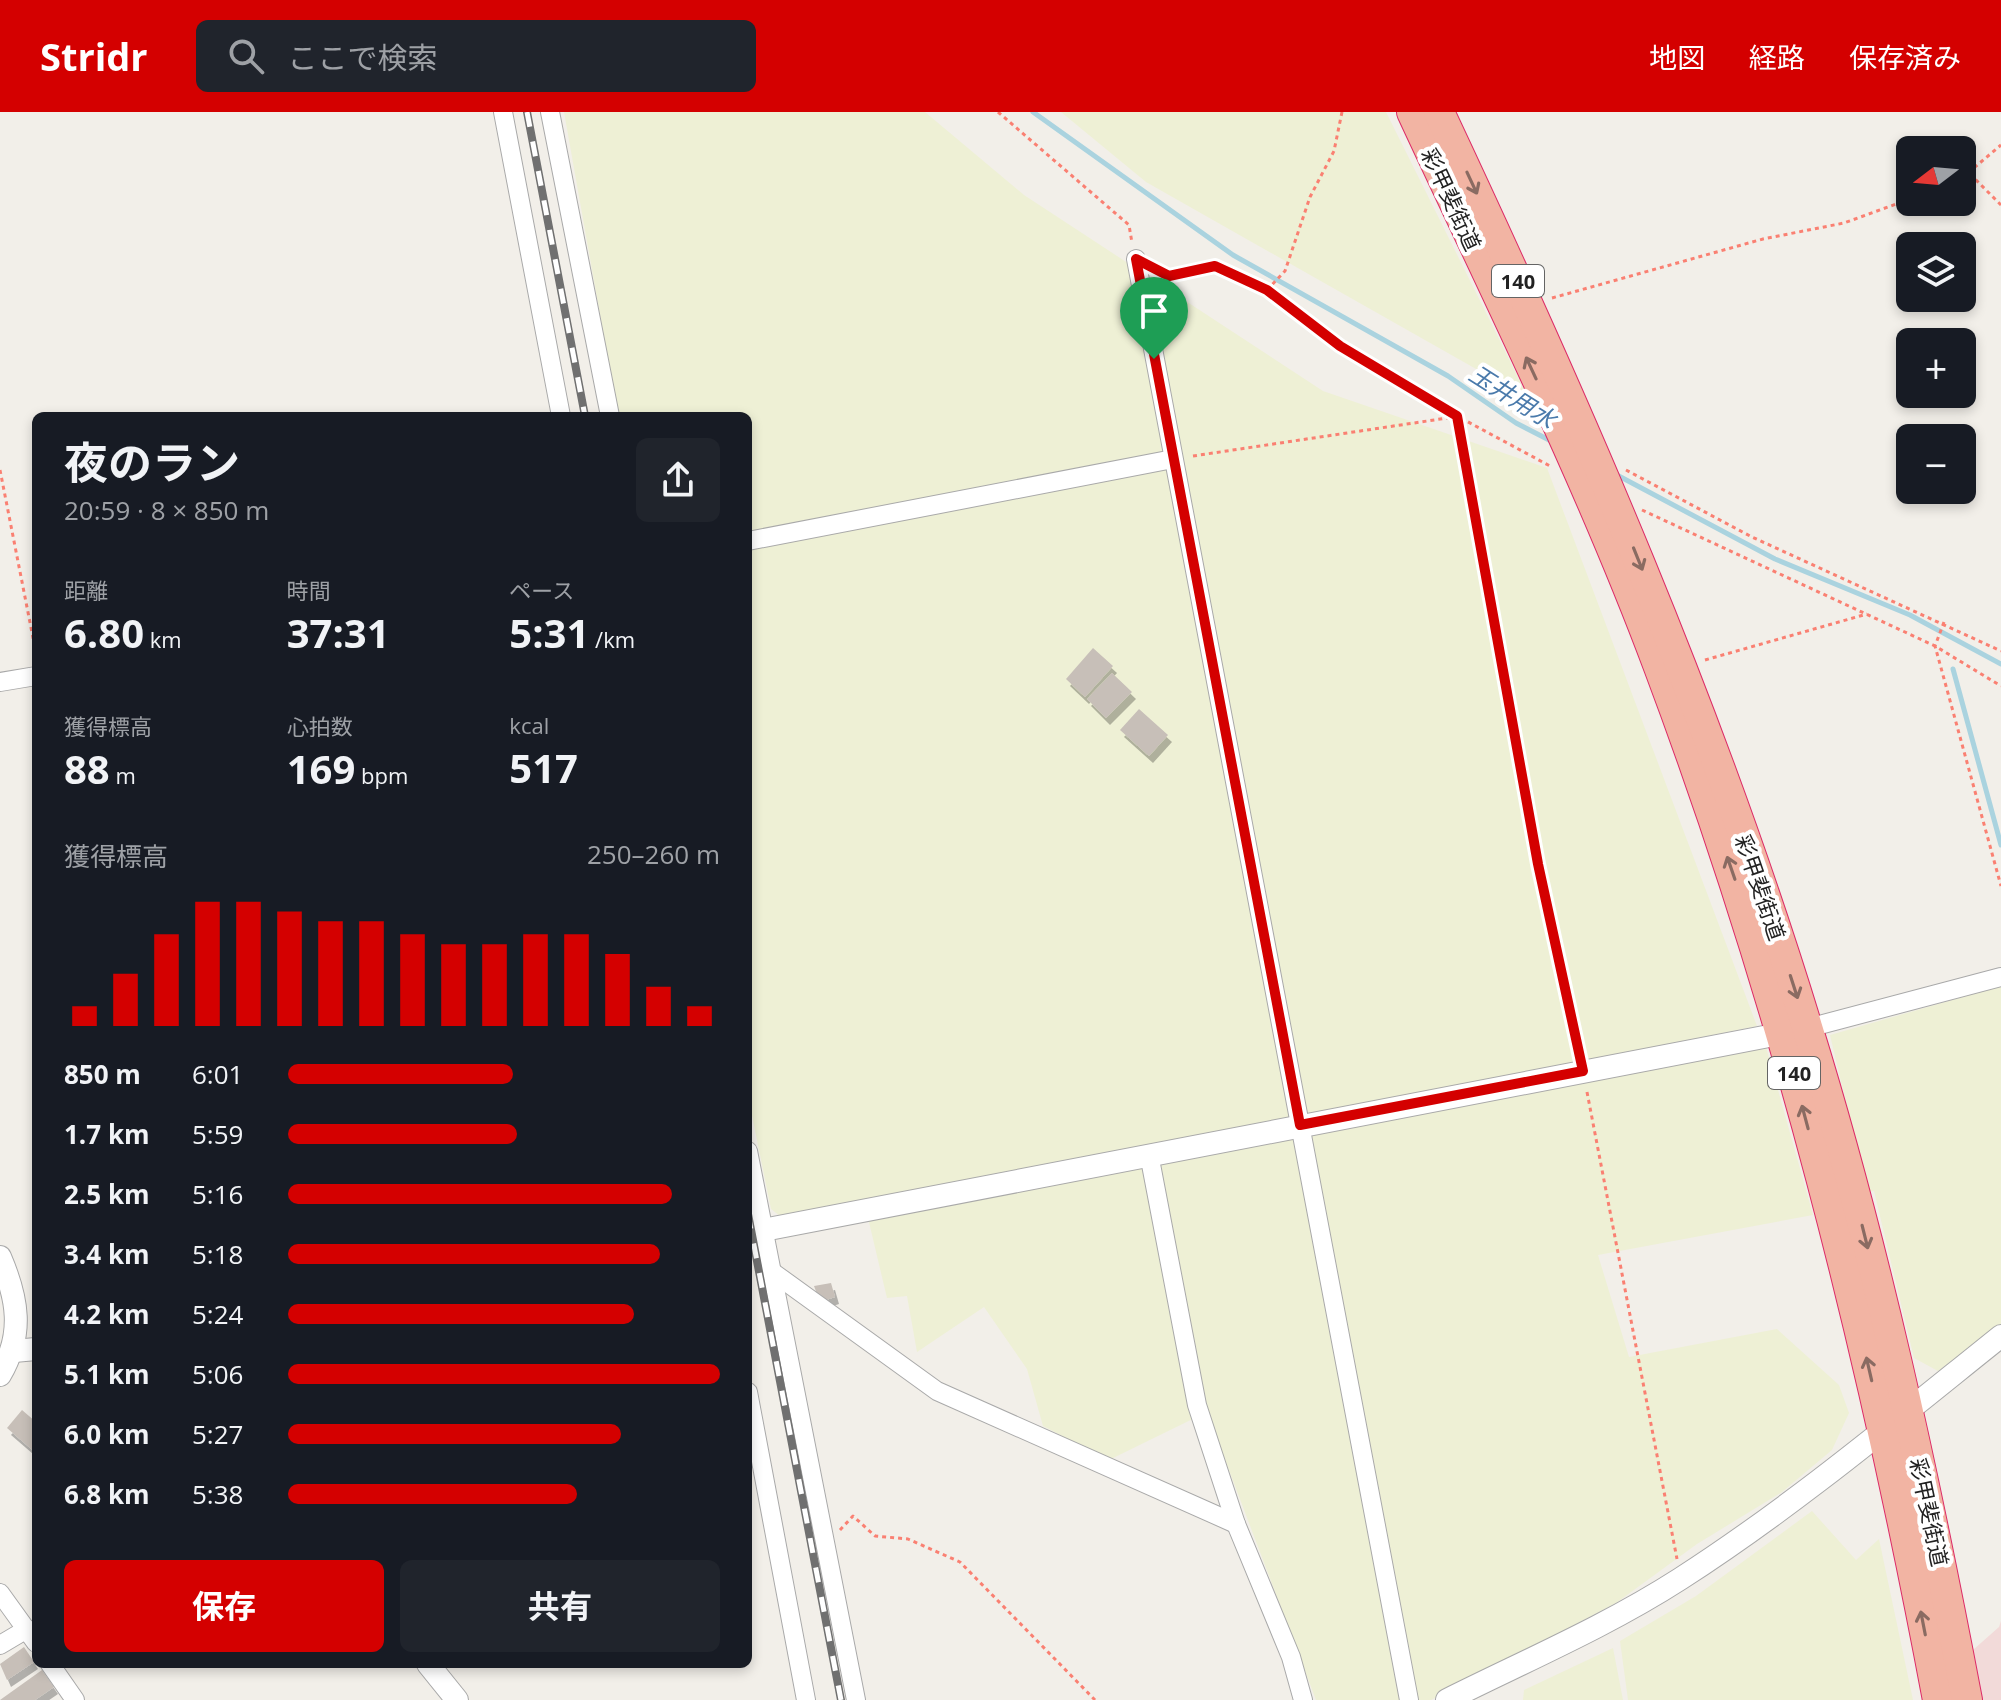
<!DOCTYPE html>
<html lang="ja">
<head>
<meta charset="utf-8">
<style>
	body { margin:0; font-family:"Open Sans","Noto Sans JP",sans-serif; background:#20242c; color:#f1f3f6; height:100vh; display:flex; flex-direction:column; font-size:30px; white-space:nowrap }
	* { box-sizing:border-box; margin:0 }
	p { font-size:26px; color:#9ea1a6 }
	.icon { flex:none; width:44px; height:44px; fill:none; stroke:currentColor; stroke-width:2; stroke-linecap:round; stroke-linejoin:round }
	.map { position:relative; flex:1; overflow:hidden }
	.sheet { position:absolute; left:32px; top:300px; width:720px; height:1256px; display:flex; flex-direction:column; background:#171b24; border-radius:12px; box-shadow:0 4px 12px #0003 }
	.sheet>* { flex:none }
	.needle { width:52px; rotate:254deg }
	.controls { position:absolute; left:1896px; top:24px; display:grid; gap:16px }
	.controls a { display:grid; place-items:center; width:80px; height:80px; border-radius:12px; background:#171b24; box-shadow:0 4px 12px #0003; font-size:40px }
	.pin { position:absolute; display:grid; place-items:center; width:68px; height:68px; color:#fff; margin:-82px -34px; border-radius:50% 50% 50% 0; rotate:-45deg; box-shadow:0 0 8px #0007 }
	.pin .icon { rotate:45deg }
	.round { display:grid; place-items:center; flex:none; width:84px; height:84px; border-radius:12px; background:#20242c }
	.overview { display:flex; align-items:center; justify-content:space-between; height:136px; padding:0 32px }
	h1 { font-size:44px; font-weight:700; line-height:60px }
	.metrics { display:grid; grid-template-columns:repeat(3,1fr); gap:12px; height:136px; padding:8px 32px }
	.metrics div { display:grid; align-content:center }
	.metrics b { font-size:40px; font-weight:700 }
	.metrics small { font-size:22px; font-weight:400 }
	.metrics p { font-size:22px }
	.chart { height:224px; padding:16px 32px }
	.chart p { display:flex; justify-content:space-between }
	.chart svg { width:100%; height:144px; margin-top:8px; stroke:#d40000; stroke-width:6 }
	.cta { display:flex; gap:16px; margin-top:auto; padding:16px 32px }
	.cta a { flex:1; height:92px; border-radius:12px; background:#d40000; color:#fff; font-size:32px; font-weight:700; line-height:92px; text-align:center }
	.cta a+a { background:#20242c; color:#f1f3f6 }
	ul { padding:0 32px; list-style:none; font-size:26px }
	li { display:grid; grid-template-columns:128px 96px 1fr; align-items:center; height:60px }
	li i { height:20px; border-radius:10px; background:#d40000 }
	header { display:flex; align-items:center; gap:48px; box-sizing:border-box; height:112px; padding:0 40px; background:#d40000; color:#fff }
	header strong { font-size:38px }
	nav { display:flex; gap:44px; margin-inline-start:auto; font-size:28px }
	.search { width:560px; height:72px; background:#20242c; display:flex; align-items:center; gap:20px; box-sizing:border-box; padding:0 28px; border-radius:12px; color:#9ea1a6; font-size:30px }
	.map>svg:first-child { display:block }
	.commercial { fill:#f2dad9 }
	.farmland { fill:#eef0d5 }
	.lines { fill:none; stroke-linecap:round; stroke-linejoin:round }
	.stream { stroke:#aad3df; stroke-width:5 }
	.building { fill:#c7bfb8; filter:url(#shadow) }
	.minor-casing { stroke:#a9a9a9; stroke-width:20 }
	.tertiary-casing { stroke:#a9a9a9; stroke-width:24 }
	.trunk-casing { stroke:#dc2a67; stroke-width:32 }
	.path { stroke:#fa8072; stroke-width:3; stroke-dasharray:4 4; stroke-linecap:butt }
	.minor { stroke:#fff; stroke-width:18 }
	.tertiary { stroke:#fff; stroke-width:22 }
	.trunk { stroke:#f2b4a3; stroke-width:30 }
	.rail-casing { stroke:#707070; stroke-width:8 }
	.rail { stroke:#fff; stroke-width:5; stroke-dasharray:15; stroke-linecap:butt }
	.oneway { stroke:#8a6b62 }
	.route-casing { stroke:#fff; stroke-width:16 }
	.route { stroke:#d40000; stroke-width:10 }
	.labels { text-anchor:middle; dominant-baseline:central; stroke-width:8; stroke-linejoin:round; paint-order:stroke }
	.shield { fill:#fff; stroke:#646464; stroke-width:2 }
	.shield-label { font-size:20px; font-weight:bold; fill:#222 }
	.street-label { font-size:22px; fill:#222; stroke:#fff }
	.water-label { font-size:24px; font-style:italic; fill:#4a7aab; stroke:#fff }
</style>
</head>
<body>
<header>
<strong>Stridr</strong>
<div class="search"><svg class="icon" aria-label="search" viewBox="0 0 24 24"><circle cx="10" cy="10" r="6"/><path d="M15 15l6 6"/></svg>ここで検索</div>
<nav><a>地図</a><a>経路</a><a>保存済み</a></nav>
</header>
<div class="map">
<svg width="2001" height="1588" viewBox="0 0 2001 1588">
	<defs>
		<filter id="shadow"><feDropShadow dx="4" dy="7" stdDeviation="0" flood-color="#0004"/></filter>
	</defs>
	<rect width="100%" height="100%" fill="#f2efe9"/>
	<polygon class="commercial" points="2001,1509 2001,1588 1982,1588 1973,1538 1999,1515"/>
	<g class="farmland">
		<polygon points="564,0 925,0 1024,83 1323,279 1547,356 1757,914 1290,1008 780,1104 771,1097 748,984 748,304 618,304"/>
		<polygon points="1061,0 1386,0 1529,287 1146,70"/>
		<polygon points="2001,874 2001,1212 1938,1259 1914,1246 1874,1079 1867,1080 1830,923"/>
		<polygon points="1766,935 1813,1103 1598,1143 1629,1245 1777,1217 1839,1273 1849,1301 1832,1338 1782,1380 1697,1432 1616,1491 1431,1588 1316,1588 1207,1300 1109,1348 1043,1314 1027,1257 984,1195 917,1240 907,1184 887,1186 868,1106"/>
		<polygon points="1812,1399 1856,1448 1879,1427 1913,1588 1628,1588 1620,1529 1696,1484"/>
		<polygon points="1613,1536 1623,1588 1523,1588 1524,1578"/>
	</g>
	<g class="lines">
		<g class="stream">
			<polyline points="1033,0 1233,143 1448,264 1516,311 1553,330"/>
			<polyline points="1615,362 1775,447 1910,503 2001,552"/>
			<polyline points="1953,557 2001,733"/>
		</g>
	</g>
	<g class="building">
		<polygon points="1093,536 1113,554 1085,585 1066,567"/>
		<polygon points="1112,561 1132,580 1106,606 1087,587"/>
		<polygon points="1139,597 1168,623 1149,644 1120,618"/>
		<polygon points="831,1171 835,1185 826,1188 817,1182 814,1174"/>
		<polygon points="22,1298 36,1310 36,1341 7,1316"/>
		<polygon points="24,1535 34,1550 7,1568 0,1552"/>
		<polygon points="42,1558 54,1575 35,1588 0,1588"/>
	</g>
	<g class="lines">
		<g class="minor-casing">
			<g id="minor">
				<polyline points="503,0 561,304"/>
				<polyline points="550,0 610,304"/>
				<polyline points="1136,147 1409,1588"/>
				<polyline points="748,429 1173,347"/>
				<polyline points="0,570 36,564"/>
				<polyline points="1808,916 2001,865"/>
				<polyline points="748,1039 856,1588"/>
				<polyline points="1149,1042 1197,1293 1236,1412 1291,1545 1303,1588"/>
				<polyline points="771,1159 937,1279 1236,1412"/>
				<polyline points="748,1280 806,1588"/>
				<polyline points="0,1481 36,1531"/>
				<polyline points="0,1533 27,1517"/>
				<polyline points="50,1552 75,1588"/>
			</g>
		</g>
		<g class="tertiary-casing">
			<g id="tertiary">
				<polyline points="748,1121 1795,919"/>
				<path d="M 0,1145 C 18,1187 24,1222 0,1263"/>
				<polyline points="14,1239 36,1237"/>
				<polyline points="428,1552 457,1588"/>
				<path d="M 1447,1588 C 1525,1549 1607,1514 1680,1467 C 1792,1395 1896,1308 2001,1224"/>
			</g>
		</g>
		<g class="trunk-casing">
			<g id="trunk">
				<path d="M 1412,0 C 1497,183 1588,365 1659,555 C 1785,890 1872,1236 1938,1588"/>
				<path d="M 1439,0 C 1579,298 1711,600 1807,915 C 1875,1135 1924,1362 1967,1588"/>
			</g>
		</g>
		<g class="path">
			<polyline points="998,0 1129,113 1132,131"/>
			<polyline points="1970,62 2001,93"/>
			<polyline points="1962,66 2001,33"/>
			<polyline points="1156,157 1169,164 1215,154 1267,178 1340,234 1457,304 1550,354"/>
			<polyline points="1267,178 1285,159 1310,85 1334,39 1342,0"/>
			<polyline points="1552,186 1763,127 1844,111 1910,87"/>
			<polyline points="1457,304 1538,752 1579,941"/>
			<polyline points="1193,344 1454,305"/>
			<polyline points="0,358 36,541"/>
			<polyline points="1626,358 1752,425 2001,539"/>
			<polyline points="1642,398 1935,534 2001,574"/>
			<polyline points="1944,510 1935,534 2001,774"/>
			<polyline points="1705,548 1867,502"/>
			<polyline points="1587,980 1677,1447"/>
			<polyline points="840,1418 853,1404 875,1424 908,1427 960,1450 1095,1588"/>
		</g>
		<use href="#minor" class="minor"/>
		<use href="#tertiary" class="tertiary"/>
		<use href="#trunk" class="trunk"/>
		<g class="rail-casing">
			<g id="rail">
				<polyline points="527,0 585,304"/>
				<polyline points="748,1102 841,1588"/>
			</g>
		</g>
		<use href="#rail" class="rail"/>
	</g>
	<defs><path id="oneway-shaft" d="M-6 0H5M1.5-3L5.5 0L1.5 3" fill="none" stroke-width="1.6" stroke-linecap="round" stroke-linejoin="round" transform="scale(2)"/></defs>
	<g class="oneway">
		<use href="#oneway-shaft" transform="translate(1472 71) rotate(65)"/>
		<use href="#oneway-shaft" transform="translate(1531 256) rotate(-115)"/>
		<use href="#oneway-shaft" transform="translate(1638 447) rotate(68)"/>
		<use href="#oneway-shaft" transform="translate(1731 756) rotate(-109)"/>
		<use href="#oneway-shaft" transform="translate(1794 875) rotate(72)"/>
		<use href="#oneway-shaft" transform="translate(1805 1005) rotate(-105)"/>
		<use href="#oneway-shaft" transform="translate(1865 1125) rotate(76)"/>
		<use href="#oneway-shaft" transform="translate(1869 1257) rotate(-103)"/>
		<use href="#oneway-shaft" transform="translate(1923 1511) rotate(-101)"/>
	</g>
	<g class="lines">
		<g class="route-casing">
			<polygon id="route" points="1136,147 1169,164 1215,154 1267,178 1340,234 1457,304 1538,752 1583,959 1300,1013"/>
		</g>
		<use href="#route" class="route"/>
	</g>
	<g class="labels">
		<g class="shield">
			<rect x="1492" y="153" width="52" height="32" rx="6"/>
			<rect x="1768" y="945" width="52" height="32" rx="6"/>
		</g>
		<g class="shield-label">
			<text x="1518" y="169">140</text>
			<text x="1794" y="961">140</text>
		</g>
		<g class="street-label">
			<text transform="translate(1452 87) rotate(65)">彩甲斐街道</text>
			<text transform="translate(1761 775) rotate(71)">彩甲斐街道</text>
			<text transform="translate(1930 1400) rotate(78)">彩甲斐街道</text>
		</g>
		<g class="water-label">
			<text transform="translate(1513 284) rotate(32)">玉井用水</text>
		</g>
	</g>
</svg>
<div class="controls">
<a><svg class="needle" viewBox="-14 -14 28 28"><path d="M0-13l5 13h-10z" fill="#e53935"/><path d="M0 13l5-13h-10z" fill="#9ea1a6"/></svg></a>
<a><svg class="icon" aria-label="layers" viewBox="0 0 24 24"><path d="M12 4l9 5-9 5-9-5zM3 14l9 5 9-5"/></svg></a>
<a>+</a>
<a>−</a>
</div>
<div class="pin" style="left:1154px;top:247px;background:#1e9e55"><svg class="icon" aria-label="arrive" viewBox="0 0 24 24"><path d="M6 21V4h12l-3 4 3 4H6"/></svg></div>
<section class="sheet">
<div class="overview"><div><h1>夜のラン</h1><p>20:59 · 8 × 850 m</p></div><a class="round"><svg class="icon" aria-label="share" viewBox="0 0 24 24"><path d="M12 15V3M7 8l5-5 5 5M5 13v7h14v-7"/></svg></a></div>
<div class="metrics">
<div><p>距離</p><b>6.80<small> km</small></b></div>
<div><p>時間</p><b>37:31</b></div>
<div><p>ペース</p><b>5:31<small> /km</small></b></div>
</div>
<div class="metrics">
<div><p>獲得標高</p><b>88<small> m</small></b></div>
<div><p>心拍数</p><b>169<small> bpm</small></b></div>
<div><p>kcal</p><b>517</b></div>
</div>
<div class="chart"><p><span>獲得標高</span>250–260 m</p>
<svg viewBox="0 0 160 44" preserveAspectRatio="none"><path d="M5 44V38M15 44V28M25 44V16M35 44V6M45 44V6M55 44V9M65 44V12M75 44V12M85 44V16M95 44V19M105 44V19M115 44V16M125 44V16M135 44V22M145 44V32M155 44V38"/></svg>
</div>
<ul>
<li><b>850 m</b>6:01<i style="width:52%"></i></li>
<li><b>1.7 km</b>5:59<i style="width:53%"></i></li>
<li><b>2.5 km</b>5:16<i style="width:89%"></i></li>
<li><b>3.4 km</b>5:18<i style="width:86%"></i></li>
<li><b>4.2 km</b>5:24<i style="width:80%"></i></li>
<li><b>5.1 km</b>5:06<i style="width:100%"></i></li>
<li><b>6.0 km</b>5:27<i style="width:77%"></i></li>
<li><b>6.8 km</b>5:38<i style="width:67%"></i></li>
</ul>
<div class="cta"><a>保存</a><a>共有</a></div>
</section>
</div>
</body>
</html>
